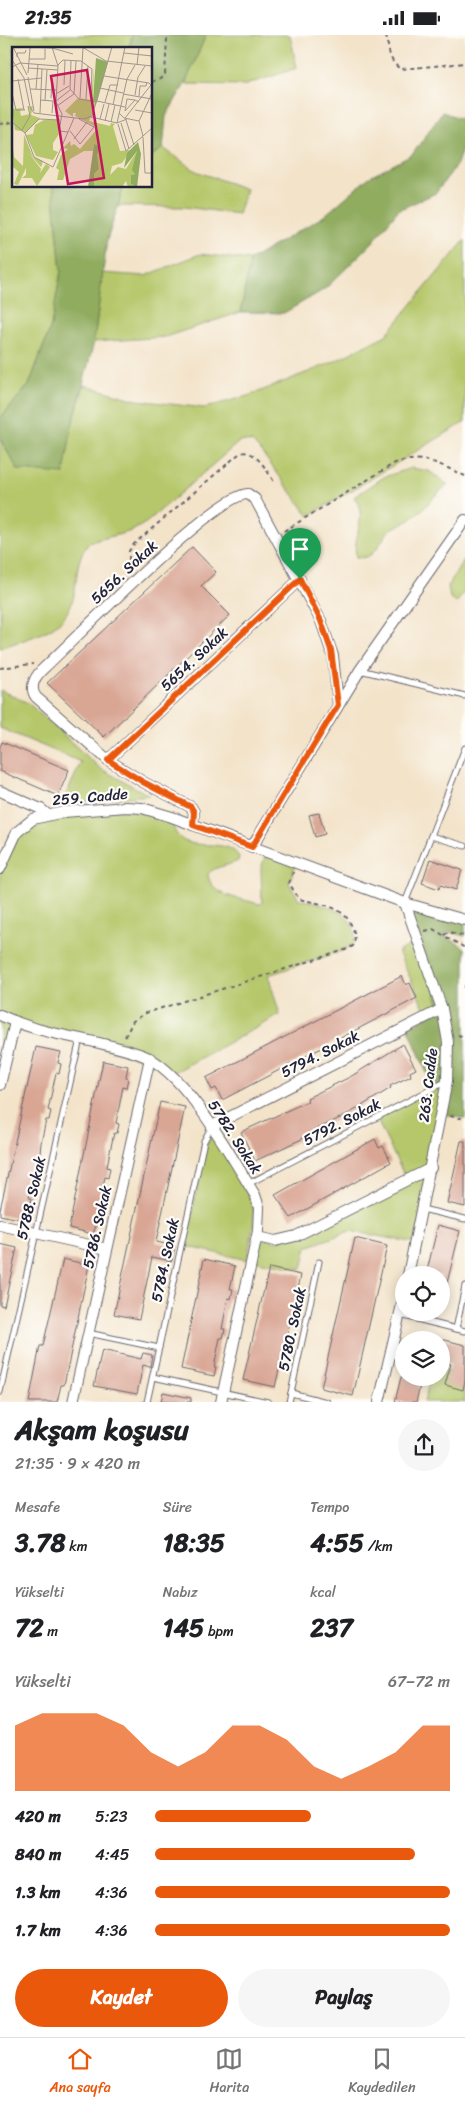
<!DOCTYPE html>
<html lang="tr">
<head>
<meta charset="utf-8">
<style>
	body { margin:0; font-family:Sriracha,sans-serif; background:#f6f6f6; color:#202124; height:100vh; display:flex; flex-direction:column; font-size:19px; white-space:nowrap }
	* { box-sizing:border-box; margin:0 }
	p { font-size:16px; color:#757577 }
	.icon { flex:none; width:28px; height:28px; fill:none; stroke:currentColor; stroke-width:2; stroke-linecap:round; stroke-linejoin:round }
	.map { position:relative; height:1367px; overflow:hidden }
	.drawer { display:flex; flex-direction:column; background:#fff; flex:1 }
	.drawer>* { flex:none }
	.tools { position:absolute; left:395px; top:1231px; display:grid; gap:10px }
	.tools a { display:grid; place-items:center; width:55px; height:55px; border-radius:50%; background:#fff; box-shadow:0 2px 12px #0003; font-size:25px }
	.pin { position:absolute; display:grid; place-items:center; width:42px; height:42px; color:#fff; margin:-51px -21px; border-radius:50% 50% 50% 0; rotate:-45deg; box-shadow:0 0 5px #0007 }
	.pin .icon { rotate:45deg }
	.round { display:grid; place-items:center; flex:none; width:52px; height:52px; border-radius:26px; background:#f6f6f6 }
	.head { display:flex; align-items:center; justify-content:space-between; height:85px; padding:0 15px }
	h1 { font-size:28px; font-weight:700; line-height:38px }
	.figures { display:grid; grid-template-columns:repeat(3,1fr); gap:8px; height:85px; padding:5px 15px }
	.figures div { display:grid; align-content:center }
	.figures b { font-size:25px; font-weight:700 }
	.figures small { font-size:14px; font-weight:400 }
	.figures p { font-size:14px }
	.chart { height:140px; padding:10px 15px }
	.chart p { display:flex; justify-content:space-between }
	.chart svg { width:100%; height:90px; margin-top:5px; fill:#ea580c; opacity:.7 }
	.cta { display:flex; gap:10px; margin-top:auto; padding:10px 15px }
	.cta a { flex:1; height:58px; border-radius:30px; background:#ea580c; color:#fff; font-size:20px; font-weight:700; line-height:58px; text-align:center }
	.cta a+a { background:#f6f6f6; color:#202124 }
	ul { padding:0 15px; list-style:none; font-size:16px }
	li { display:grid; grid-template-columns:80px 60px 1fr; align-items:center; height:38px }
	li i { height:12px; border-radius:6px; background:#ea580c }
	.status { display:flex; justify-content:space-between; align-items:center; height:35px; padding:0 25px; background:#fff; direction:ltr }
	.status svg { height:14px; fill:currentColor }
	.dock { display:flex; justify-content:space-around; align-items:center; height:70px; border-top:1px solid #e0e0e0; background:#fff; font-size:14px; color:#757577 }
	.dock a { display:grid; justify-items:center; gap:2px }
	.dock .current { color:#ea580c }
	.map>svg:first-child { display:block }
	.green { fill:#b5c76a; stroke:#6c7452 }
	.forest { fill:#90ac5e; stroke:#59674c }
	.building { fill:#d9a694 }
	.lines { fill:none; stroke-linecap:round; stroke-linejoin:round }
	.service-casing { stroke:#6b666d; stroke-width:7 }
	.minor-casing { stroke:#6b666d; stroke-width:12 }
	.path { stroke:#6b666d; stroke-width:2; stroke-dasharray:4 4; stroke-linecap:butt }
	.service { stroke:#fff; stroke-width:5 }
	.minor { stroke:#fff; stroke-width:10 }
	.route-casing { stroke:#fff; stroke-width:10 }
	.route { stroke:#ea580c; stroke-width:6 }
	.labels { text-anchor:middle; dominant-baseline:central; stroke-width:4.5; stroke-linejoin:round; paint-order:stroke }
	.street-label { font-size:15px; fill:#22223b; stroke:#fdfcf7 }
	.inset-road { fill:none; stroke:#9f9690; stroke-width:1 }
	.view { fill:#c2185b; fill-opacity:0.15; stroke:#c2185b; stroke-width:2.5 }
	.inset-edge { fill:none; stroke:#22223b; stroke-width:2.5 }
</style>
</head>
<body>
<div class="status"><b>21:35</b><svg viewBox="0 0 49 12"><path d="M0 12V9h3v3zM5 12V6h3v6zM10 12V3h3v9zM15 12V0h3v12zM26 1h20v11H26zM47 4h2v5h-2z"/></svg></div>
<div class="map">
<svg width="465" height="1367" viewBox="0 0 465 1367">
	<rect width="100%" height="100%" fill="#fdfcf7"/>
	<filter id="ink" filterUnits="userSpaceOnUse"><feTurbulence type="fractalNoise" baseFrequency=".02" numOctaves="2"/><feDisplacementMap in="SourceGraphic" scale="10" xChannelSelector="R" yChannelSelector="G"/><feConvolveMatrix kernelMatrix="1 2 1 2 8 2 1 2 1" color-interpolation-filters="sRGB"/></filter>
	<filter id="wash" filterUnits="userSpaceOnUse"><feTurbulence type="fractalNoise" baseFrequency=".0096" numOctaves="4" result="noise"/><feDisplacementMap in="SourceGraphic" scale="20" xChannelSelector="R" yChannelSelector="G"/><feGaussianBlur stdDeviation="1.12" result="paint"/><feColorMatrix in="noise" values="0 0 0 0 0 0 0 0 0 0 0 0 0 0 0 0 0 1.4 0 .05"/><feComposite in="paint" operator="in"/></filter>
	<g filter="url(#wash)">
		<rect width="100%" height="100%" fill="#f3e3c9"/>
		<g class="green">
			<polygon points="0,0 132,0 129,14 14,14 14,151 53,151 61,236 51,291 29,350 0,383"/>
			<polygon points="206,0 290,0 297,33 246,50 185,49"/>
			<polygon points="163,113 196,136 246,154 238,179 185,172 118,171 124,151 151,151 151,122"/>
			<path d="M 465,205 L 465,387 L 309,481 L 263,419 L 252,407 L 240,406 L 147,487 L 132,496 L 90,507 C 79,519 78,530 76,546 C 72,596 42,598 0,613 L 0,404 L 18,435 L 72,391 L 84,350 L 137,365 L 204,373 L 251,360 L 333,327 L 386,300 Z"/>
			<polygon points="200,219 250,225 241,277 165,302 94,307 102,238 145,241"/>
			<path d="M 411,433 L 429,436 L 448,450 C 434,459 427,472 414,482 C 407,488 397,490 390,495 C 380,504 376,527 356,522 C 352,501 369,482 354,462 L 384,442 Z"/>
			<polygon points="465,523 465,556 456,568 450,563 448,551"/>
			<polygon points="0,655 28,668 101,734 149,760 62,769 81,727 0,693"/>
			<path d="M 107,773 L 172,782 C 174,828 225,796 239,822 L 238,826 C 229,831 214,831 208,839 C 210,862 241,863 259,869 L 262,868 L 261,834 L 265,821 L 296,828 L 289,848 L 299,864 C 324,870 358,874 355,908 L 345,915 L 268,940 L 280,980 L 171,1039 L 162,1030 L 15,987 L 0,1050 L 0,834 L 27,787 Z"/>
			<polygon points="418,906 442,974 428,981 398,917"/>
			<polygon points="447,1046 415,1208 350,1196 307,1212 302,1234 252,1225 257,1202 275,1206 406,1144 376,1083"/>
			<path d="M 212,1099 L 251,1161 C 257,1183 251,1203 247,1225 L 185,1211 L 207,1108 Z"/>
			<polygon points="441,1335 465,1341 465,1367 424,1367 430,1343 441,1342"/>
		</g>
		<g class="forest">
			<polygon points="132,0 206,0 185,49 166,81 163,113 151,122 151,14 129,14"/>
			<polygon points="442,77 465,85 465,104 457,129 436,158 398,175 372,208 325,254 284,278 241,277 250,225 324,181 368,143 412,120"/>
			<polygon points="53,151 124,151 107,205 94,307 72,391 64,439 18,435 0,404 0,383 29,350 51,291 61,236"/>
			<polygon points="405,868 465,885 465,901 449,897 444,900 465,913 465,1084 441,1078 447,1047 433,1053 408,992 441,974"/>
		</g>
		<g id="blocks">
			<g class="building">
				<polygon points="192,512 216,537 201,551 230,580 104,702 47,648"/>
				<polygon points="2,707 69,735 58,761 0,736 0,712"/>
				<polygon points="319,778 325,799 315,802 309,780"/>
				<polygon points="430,824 462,835 456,855 440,850 439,854 422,848"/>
				<polygon points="402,941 406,950 410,948 417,963 222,1065 216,1053 212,1055 206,1043"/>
				<polygon points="403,1009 416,1034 410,1037 411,1041 390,1051 391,1053 350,1078 307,1099 308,1101 255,1126 241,1097 308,1066 307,1063 350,1042"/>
				<polygon points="36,1012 61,1017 58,1028 61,1029 59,1039 56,1038 48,1075 51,1076 49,1085 46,1085 41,1108 39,1130 37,1129 29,1163 32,1163 30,1173 27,1172 24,1185 0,1180 0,1175"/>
				<polygon points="103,1026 128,1031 126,1042 128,1043 126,1053 123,1052 116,1088 119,1089 117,1098 114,1098 109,1121 107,1132 110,1133 108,1143 105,1142 100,1165 99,1176 101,1177 93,1199 69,1193"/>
				<polygon points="160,1067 185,1072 156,1207 175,1211 172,1226 152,1222 139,1284 114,1279"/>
				<polygon points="375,1104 379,1113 383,1111 391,1127 291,1183 275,1160"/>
				<polygon points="461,1106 465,1106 465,1172 447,1168"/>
				<polygon points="438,1190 460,1196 444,1260 441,1260 441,1240 426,1240"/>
				<polygon points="355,1203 387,1211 353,1361 321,1353"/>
				<polygon points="0,1209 17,1213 4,1271 0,1270"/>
				<polygon points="63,1224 89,1230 64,1350 61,1350 57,1367 29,1367 40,1311 43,1311"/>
				<polygon points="204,1224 235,1231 230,1254 233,1254 231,1264 228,1263 222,1294 225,1294 223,1303 220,1303 214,1332 216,1332 214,1341 181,1334"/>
				<polygon points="269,1233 301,1240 275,1352 243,1345"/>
				<polygon points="441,1304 465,1310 465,1345 463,1355 445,1350 451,1329 441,1327"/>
				<polygon points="102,1315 141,1324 143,1318 152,1320 150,1332 143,1330 137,1359 94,1351"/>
				<polygon points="401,1342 422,1342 416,1367 395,1367"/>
				<polygon points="163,1357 191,1363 191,1367 161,1367"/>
			</g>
		</g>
	</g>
	<g filter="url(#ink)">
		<use href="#blocks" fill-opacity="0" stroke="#6b666d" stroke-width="1"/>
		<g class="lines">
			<g class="service-casing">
				<g id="service">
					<polyline points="360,635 465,661"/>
					<polyline points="431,801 465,811"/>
					<polyline points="405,868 465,713"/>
					<polyline points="248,1149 445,1047"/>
					<polyline points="422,1174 465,1184"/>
					<polyline points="400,1280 465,1296"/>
					<polyline points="456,1294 465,1251"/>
					<polyline points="88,1298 159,1313"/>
					<polyline points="153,1342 268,1367"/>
					<polyline points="0,1357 80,1004"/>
					<polyline points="291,1358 327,1367"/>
					<polyline points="147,1367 204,1106 212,1091"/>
					<polyline points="289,1367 319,1227"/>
				</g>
			</g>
			<g class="minor-casing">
				<g id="minor">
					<polyline points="108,725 300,544"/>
					<polyline points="0,756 41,774 48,780"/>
					<path d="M 193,790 L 194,777 L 191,772 L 143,747 L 108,725 L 36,662 C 28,651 37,639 45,632 C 75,604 219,457 248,459 L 255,464 L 321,586 L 333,621 L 338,670"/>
					<polyline points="252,812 360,635 465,485"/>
					<polyline points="0,834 17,797 33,784 64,777 126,772 142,773 172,782 405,868 465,885"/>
					<polyline points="405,868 442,974 448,1007 447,1046 408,1240"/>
					<path d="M 0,980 C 45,1002 96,1003 142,1020 C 184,1035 231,1121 255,1160 L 259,1172 L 258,1196 L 221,1367"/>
					<polyline points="0,1050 15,987"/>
					<polyline points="212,1091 442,974"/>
					<polyline points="0,1190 107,1214"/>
					<polyline points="257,1202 275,1206 296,1201 431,1133"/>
					<polyline points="73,1367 150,1023"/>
					<polyline points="379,1367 404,1261"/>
				</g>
			</g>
			<g class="path">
				<path d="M 386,0 C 389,13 388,27 401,34 L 465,28"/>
				<polyline points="151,47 160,44 165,39 167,4"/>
				<polyline points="0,89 14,87"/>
				<path d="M 284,496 L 395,428 C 425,419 438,429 465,441"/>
				<path d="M 134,531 L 129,526 L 129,516 L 134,509 L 240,418 C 256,413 267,437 275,448"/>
				<polyline points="0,633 33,629"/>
				<polyline points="425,896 433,894 465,913"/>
				<polyline points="444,900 449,897 465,901"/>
				<polyline points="465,950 465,958"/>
				<polyline points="458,1000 465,1002"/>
				<path d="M 125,1002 L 133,986 L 146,978 L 345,915 L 353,911 C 356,904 355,898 352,892 C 344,870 319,869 299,864 L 289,848 L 293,837"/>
				<polyline points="450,1081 465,1084"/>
			</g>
			<use href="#service" class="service"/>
			<use href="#minor" class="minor"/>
		</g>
	</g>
	<g class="lines" filter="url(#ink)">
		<g class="route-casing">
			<polygon id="route" points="300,544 321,586 331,615 338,670 252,812 193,790 194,777 191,772 143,747 108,725"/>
		</g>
		<use href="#route" class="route"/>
	</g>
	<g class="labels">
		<g class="street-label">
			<text transform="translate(124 537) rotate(-43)">5656. Sokak</text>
			<text transform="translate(194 624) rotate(-43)">5654. Sokak</text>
			<text transform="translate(90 762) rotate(-5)">259. Cadde</text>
			<text transform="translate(320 1019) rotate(-27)">5794. Sokak</text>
			<text transform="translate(428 1050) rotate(-83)">263. Cadde</text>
			<text transform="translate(342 1087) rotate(-27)">5792. Sokak</text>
			<text transform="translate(235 1102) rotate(57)">5782. Sokak</text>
			<text transform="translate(31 1163) rotate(-77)">5788. Sokak</text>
			<text transform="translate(97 1192) rotate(-77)">5786. Sokak</text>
			<text transform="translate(165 1225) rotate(-78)">5784. Sokak</text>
			<text transform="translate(292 1294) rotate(-78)">5780. Sokak</text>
		</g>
	</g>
	<g transform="translate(12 12)">
		<rect width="140" height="140" fill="#f3e3c9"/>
		<path d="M 82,19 L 81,50 L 85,55 L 77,74 L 98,79 L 99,76 L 103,77 L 101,79 L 108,104 L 119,103 L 110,116 L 100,119 L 98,128 L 106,120 L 114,122 L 125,104 L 123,127 L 119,128 L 119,137 L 125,140 L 116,140 L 114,134 L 110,140 L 82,140 L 82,127 L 87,122 L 82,97 L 81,104 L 72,104 L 58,112 L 51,133 L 45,133 L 47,123 L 44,121 L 49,108 L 56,102 L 51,101 L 58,94 L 59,99 L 62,97 L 68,102 L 86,81 L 63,69 L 64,66 L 61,66 L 61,70 L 53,64 L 66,51 L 79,53 ZM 21,59 L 19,68 L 28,71 L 14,85 L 3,83 L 0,62 L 12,61 L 8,64 L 9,69 L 18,67 L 17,60 ZM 32,73 L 45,73 L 47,87 L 41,96 L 41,103 L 46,105 L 41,113 L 24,109 L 14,88 L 21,87 L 23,78 ZM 12,88 L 21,110 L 31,114 L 29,120 L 16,105 L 29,122 L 28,126 L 34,117 L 38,120 L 25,139 L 20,131 L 10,131 L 14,128 L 14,121 L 6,138 L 2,137 L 7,125 L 0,119 L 0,92 L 2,110 L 11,119 Z" fill="#b5c76a"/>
		<path d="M 84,11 L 96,15 L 85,55 L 81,54 ZM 126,95 L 129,107 L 125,140 L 119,137 L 119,128 L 123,127 L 120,123 L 125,104 L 112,121 L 115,106 ZM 82,97 L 88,100 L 85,108 L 87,122 L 82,127 L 82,140 L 76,140 Z" fill="#90ac5e"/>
		<path class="inset-road" d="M 1,0 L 15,28M 15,0 L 40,1M 40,0 L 46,19 L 44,55 L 50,67M 70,0 L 94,14 L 140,19M 40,1 L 61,7M 112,6 L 140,9M 5,10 L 5,6 L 13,6 L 14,3M 17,12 L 33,12 L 33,2M 0,13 L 12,31 L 18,60 L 22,66M 59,14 L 58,42 L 67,52 L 85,55M 46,18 L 51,13 L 69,14 L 80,22 L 79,53M 125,18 L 127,0M 0,20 L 8,16 L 46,19M 16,21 L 46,23M 16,26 L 18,1M 92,29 L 137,36 L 140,39M 16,30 L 22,64M 6,32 L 12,63M 0,34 L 30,31M 52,38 L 53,13M 88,41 L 111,46M 18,42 L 44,43M 24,42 L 26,17M 0,46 L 4,63 L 13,63M 44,47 L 57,39M 62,47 L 64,14M 111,47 L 140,52M 123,48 L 126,30 L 133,19M 127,49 L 128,39 L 134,39 L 135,35M 39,51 L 40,34M 68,51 L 71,1M 74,52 L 76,19M 28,53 L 41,54 L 40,66M 33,53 L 35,23M 123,53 L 113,64 L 115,52 L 123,53 L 127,55M 44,54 L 58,43M 85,54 L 113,60M 93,55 L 98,38 L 106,38M 101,58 L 113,0M 45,59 L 62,47M 123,63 L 140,66M 22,66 L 72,72 L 80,69 L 100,0M 28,66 L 30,22M 107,66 L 112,71 L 127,74M 50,67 L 47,84 L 56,85M 79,70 L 105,76 L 115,72M 113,71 L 139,38M 88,72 L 92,57M 114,73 L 122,98M 93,74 L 97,57M 0,75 L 13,86 L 22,110 L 41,120 L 62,71M 99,75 L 103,58M 105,76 L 115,32 L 123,18M 109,76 L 117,102M 106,77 L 114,104 L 140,81M 10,83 L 18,69 L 16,59M 58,84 L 68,97 L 82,80 L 67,72M 13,86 L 27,72 L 48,73M 131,89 L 127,74 L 140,46M 131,90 L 133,126 L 140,126M 62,92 L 75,75"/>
		<path class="view" d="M 75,23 L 92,131 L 56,137 L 39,29 Z"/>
		<rect width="140" height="140" class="inset-edge"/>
	</g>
</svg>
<div class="tools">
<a><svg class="icon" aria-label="locate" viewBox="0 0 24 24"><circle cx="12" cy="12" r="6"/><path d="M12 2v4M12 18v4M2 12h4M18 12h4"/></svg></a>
<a><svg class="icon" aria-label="layers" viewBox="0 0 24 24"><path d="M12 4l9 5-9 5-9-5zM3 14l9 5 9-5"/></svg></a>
</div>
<div class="pin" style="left:300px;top:544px;background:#1e9e55"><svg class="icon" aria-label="arrive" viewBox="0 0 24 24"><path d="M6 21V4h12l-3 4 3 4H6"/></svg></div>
</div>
<section class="drawer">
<div class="head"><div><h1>Akşam koşusu</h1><p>21:35 · 9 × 420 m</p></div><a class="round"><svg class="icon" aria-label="share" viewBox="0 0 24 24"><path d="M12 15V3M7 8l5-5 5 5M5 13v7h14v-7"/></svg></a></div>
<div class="figures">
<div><p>Mesafe</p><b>3.78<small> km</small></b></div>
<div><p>Süre</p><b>18:35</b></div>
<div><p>Tempo</p><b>4:55<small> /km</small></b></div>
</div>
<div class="figures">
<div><p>Yükselti</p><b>72<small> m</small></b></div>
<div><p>Nabız</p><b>145<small> bpm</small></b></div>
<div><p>kcal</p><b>237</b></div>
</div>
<div class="chart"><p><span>Yükselti</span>67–72 m</p>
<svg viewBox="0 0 160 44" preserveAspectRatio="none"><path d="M0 44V12L10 6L20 6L30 6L40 12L50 25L60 32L70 25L80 12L90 12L100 19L110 32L120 38L130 32L140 25L150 12L160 12V44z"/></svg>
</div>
<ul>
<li><b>420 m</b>5:23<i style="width:53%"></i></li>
<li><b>840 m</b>4:45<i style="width:88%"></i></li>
<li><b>1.3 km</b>4:36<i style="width:100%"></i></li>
<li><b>1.7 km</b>4:36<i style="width:100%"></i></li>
</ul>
<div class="cta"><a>Kaydet</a><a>Paylaş</a></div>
</section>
<nav class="dock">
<a class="current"><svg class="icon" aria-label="home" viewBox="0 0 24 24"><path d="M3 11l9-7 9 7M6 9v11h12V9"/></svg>Ana sayfa</a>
<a><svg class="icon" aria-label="map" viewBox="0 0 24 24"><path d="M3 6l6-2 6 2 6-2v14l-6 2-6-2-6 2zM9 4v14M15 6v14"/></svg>Harita</a>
<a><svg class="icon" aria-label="saved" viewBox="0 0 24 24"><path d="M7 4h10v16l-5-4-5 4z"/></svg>Kaydedilen</a>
</nav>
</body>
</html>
